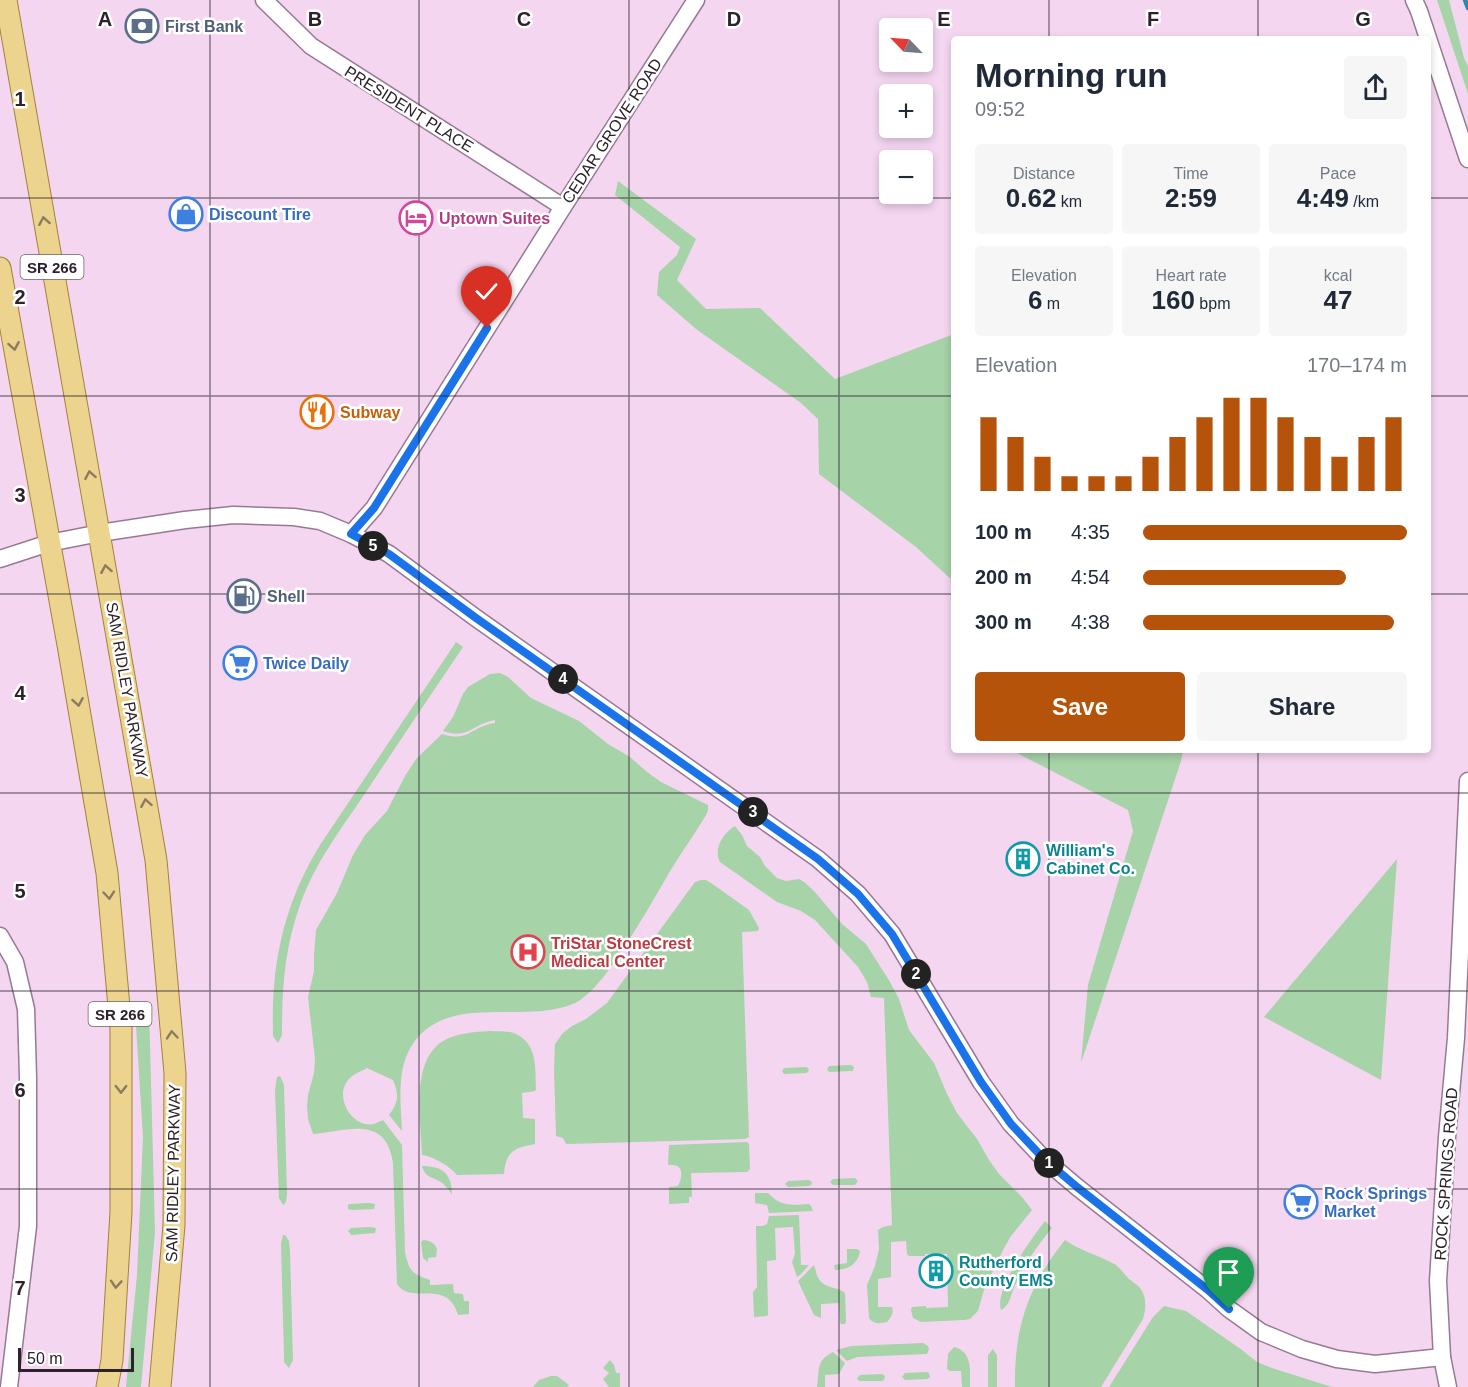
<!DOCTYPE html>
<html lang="en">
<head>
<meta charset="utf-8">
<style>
	body { margin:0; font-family:Arial,sans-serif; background:#f6f6f7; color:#1f2937; height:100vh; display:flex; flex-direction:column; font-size:22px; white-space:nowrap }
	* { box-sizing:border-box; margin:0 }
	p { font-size:20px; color:#747a83 }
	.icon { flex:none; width:33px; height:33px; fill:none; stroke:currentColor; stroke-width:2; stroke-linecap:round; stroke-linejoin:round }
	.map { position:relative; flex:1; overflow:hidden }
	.details { position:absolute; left:951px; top:36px; width:480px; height:717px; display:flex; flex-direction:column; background:#fff; border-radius:6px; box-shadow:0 3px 9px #0003 }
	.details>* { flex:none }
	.needle { width:39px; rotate:295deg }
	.tools { position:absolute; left:879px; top:18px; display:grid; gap:12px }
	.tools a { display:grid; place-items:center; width:54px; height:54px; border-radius:6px; background:#fff; box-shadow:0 3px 9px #0003; font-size:30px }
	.scale { position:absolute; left:18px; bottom:15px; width:116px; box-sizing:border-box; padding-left:6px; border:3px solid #2d222c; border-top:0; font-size:16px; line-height:21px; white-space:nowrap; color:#2d222c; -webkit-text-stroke:4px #fff; paint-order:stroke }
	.pin { position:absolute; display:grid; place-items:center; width:51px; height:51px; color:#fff; margin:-62px -26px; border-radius:50% 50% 50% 0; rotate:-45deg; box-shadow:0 0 6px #0007 }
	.pin .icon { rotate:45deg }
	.km { position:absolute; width:30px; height:30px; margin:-15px; border-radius:50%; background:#222; color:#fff; font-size:16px; line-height:30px; text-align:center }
	.round { display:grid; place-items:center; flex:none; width:63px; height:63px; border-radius:6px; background:#f6f6f7 }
	.headline { display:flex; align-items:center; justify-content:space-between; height:102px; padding:0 24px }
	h1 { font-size:33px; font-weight:700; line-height:45px }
	.figures { display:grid; grid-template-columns:repeat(3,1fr); gap:9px; height:102px; padding:6px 24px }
	.figures div { display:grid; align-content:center; border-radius:6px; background:#f6f6f7; text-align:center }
	.figures b { font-size:26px; font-weight:700 }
	.figures small { font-size:16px; font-weight:400 }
	.figures p { font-size:16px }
	.chart { height:168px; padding:12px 24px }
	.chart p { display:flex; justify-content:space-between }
	.chart svg { width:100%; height:108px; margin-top:6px; stroke:#b45309; stroke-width:6 }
	.primary-button { display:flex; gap:12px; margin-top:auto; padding:12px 24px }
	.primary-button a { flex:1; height:69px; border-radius:6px; background:#b45309; color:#fff; font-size:24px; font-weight:700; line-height:69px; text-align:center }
	.primary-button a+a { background:#f6f6f7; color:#1f2937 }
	ul { padding:0 24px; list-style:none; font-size:20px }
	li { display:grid; grid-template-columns:96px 72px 1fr; align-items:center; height:45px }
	li i { height:15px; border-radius:8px; background:#b45309 }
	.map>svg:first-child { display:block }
	.green { fill:#a6d3a8 }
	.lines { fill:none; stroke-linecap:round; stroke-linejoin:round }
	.stream { stroke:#2c88a8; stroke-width:4.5 }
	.minor-casing { stroke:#967a93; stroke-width:19 }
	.major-casing { stroke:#a1833c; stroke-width:23 }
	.minor { stroke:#fff; stroke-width:16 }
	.major { stroke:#ecd48f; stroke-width:21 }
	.oneway { stroke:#8c7b5e }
	.route-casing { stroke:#fff; stroke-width:12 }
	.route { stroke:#1a73e8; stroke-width:8 }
	.grid { fill:none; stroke:#2d222c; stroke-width:1.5; stroke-opacity:0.55 }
	.labels { text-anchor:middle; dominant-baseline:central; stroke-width:5; stroke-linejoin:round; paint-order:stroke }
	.shield { fill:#fff; stroke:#6c646b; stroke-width:1.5 }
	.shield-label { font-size:15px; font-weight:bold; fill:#2d222c }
	.service-label { font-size:16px; font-weight:bold; fill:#4e5e75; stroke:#fff; text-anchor:start }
	.street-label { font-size:16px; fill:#2d222c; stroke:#fff }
	.shop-label { font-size:16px; font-weight:bold; fill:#366cbe; stroke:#fff; text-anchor:start }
	.hotel-label { font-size:16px; font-weight:bold; fill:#b23c85; stroke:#fff; text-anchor:start }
	.food-label { font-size:16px; font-weight:bold; fill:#c56008; stroke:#fff; text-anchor:start }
	.culture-label { font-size:16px; font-weight:bold; fill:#0d838f; stroke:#fff; text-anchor:start }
	.health-label { font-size:16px; font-weight:bold; fill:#be3a42; stroke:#fff; text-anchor:start }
	.grid-label { font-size:20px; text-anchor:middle; font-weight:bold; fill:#2d222c; stroke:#fff; stroke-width:5; stroke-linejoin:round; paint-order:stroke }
</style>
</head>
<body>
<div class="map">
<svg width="1468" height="1387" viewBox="0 0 1468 1387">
	<rect width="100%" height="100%" fill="#f4d6f1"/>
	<g class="green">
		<polygon points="1437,0 1449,0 1464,58 1468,66 1468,94"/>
		<polygon points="618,181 696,239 677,280 706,309 760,308 835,379 954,334 954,582 916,547 819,474 818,419 801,403 696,329 657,295 659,272 677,255 680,247 615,195"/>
		<path d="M 456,642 L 463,647 C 430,696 397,745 364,795 C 340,830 314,865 300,905 C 284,950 282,989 282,1035 L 278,1043 L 273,1036 L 273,1032 C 271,963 284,904 320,845 Z"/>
		<path d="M 500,673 L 508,677 L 531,698 L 579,721 L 608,744 L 630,757 L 647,772 L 661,782 L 708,805 L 708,810 L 706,815 C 694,835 681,853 669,873 C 653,901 637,928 619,955 C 609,970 598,986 584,997 C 573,1007 556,1009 542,1011 C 519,1013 496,1011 473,1013 C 436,1016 409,1034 402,1072 C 399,1091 401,1112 402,1131 L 389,1115 C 399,1102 399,1094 393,1080 L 367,1068 C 362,1071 355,1073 350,1078 C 332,1095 352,1129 374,1124 C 375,1124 382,1120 383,1120 L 402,1145 L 405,1252 C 409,1271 412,1274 430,1280 L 430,1285 L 453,1284 L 454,1293 L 463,1294 L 464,1301 L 469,1301 L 469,1314 L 458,1315 C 447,1277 411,1306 397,1284 L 393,1163 C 386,1114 347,1131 313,1134 L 308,1119 L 307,1106 L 308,1095 L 314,1073 L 315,1059 L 308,997 L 314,971 L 314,955 L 316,930 L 337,893 L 353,855 L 365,835 L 387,811 L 405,776 L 416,759 L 442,734 C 469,743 471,726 495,723 L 495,720 C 472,724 468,740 443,731 L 453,717 L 463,694 L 468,687 L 490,674 Z"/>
		<polygon points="1011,750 1183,750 1181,761 1081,1063 1088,985 1133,831 1128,810"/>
		<path d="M 735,826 L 742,835 L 747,846 L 760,857 L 765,866 L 777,878 L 786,881 L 799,879 L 804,882 L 814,891 L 842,924 L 866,944 L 890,982 L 899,999 L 909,1030 L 934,1063 L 947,1094 L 957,1113 L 977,1139 L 989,1160 L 999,1174 L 1022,1197 L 1032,1210 L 1011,1236 L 1003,1250 L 984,1290 L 978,1311 L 970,1319 L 964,1320 L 921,1322 L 913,1318 L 911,1310 L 912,1307 L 926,1306 L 926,1308 L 948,1307 L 947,1254 L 925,1254 L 925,1256 L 909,1256 L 907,1254 L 906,1241 L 891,1242 L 891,1277 L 878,1279 L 878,1307 L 892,1307 C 894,1313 891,1317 887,1322 C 880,1324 873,1324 869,1318 L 867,1285 L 875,1266 L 879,1249 L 878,1230 L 883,1227 L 892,1225 L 884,998 L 871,997 L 867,982 L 858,967 L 815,920 L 801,911 L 777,902 L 720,862 C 713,849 723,833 735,826 Z"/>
		<polygon points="1397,859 1381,1080 1264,1017"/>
		<polygon points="701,880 706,880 711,883 749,910 759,928 758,931 742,932 749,1137 745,1139 566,1144 563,1138 556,1136 554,1069 555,1044 563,1033 572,1026 586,1019 607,1003 692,886 695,882"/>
		<polygon points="149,1006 155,1232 141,1387 126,1387 137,1275 143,1137 135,1010"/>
		<path d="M 489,1031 C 498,1032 510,1030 518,1035 C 538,1046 535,1070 536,1089 L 535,1091 L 522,1093 L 523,1118 L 535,1119 L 535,1144 C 514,1148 506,1151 504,1174 L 457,1175 C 450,1166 432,1156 422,1155 C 421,1122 410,1061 443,1041 C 457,1033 474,1032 489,1031 Z"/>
		<polygon points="851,1065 854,1067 853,1071 851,1071 829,1072 827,1069 829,1066"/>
		<polygon points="806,1067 809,1069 808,1072 806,1073 784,1074 782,1071 784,1068"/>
		<polygon points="280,1076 284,1085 287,1194 286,1202 283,1205 279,1198 275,1090 277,1077"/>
		<path d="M 747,1142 L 749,1144 L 750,1169 L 747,1172 L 691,1173 L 692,1197 L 689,1197 L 689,1203 L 669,1204 L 669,1187 L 678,1186 C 681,1181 684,1169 677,1166 C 676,1165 669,1165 668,1165 L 669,1145 Z"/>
		<path d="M 422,1166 C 443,1166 452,1174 452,1195 C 449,1190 445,1184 439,1181 C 430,1176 425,1177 422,1166 Z"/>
		<polygon points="855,1178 858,1181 855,1185 833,1185 830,1182 833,1179"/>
		<polygon points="809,1180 812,1182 811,1185 809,1186 788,1187 785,1184 788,1181"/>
		<path d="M 755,1193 L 768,1193 C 781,1207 791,1205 809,1204 L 811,1206 L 813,1211 L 769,1213 L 767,1205 L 755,1203 Z"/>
		<polygon points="369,1203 375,1204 374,1209 352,1210 348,1209 348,1205 350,1204"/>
		<polygon points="799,1215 801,1265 809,1265 801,1274 797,1277 792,1262 795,1254 793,1227 775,1228 776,1260 767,1261 768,1315 767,1316 754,1317 753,1292 757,1287 756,1226 763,1226 767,1224 769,1216"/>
		<path d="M 1045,1221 L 1052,1228 C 1036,1247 1022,1268 1013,1290 C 1010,1298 1009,1306 1001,1310 C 994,1289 1032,1238 1045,1221 Z"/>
		<polygon points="370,1227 376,1228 375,1233 351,1235 348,1231 351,1228"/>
		<polygon points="283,1235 285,1235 289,1241 290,1251 293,1360 289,1368 284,1362 284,1357 281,1244"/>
		<path d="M 423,1240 C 429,1240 435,1243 437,1249 L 436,1257 L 428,1258 L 428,1262 L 423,1258 L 421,1242 Z"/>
		<path d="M 1065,1240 C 1080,1251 1099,1255 1116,1265 C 1121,1269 1124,1274 1129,1279 C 1132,1282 1137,1284 1140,1288 C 1147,1297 1146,1309 1143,1319 L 1101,1387 L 1015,1387 C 1014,1328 1028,1286 1065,1240 Z"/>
		<path d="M 847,1249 L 857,1249 L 860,1251 C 858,1264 848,1270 835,1270 L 834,1265 L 847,1263 Z"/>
		<path d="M 814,1265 C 816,1270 816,1275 819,1279 C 825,1289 837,1286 845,1293 L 846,1321 L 845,1324 L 841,1324 L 840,1322 L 839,1303 L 821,1304 L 821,1318 L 814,1315 L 798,1281 Z"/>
		<polygon points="1164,1306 1186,1311 1242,1350 1257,1362 1272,1368 1332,1387 1109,1387 1153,1317"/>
		<polygon points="923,1343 928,1346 929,1349 927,1354 857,1357 847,1361 836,1350 851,1346"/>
		<path d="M 954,1347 C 973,1352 970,1371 970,1387 L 962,1387 L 961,1371 L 950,1371 L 947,1369 L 948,1354 Z"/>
		<polygon points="993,1349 997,1355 997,1387 988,1387 988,1355"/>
		<path d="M 833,1352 L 845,1363 L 839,1374 L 825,1375 L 825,1387 L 817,1387 C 820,1370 815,1361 833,1352 Z"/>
		<polygon points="610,1360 614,1365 616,1373 620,1373 620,1387 609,1387 603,1379 609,1373 603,1368"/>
		<polygon points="927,1372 929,1373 930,1377 927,1379 905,1380 902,1377 905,1373"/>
		<polygon points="882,1374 885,1376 884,1380 882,1381 860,1381 858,1380 857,1378 860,1375"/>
		<polygon points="551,1376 557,1376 569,1385 567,1387 533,1387 539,1380"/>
	</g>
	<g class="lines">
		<polyline class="stream" points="1465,0 1468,8"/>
		<g class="minor-casing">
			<g id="minor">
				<polyline points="264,0 311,46 563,207"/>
				<polyline points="1414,0 1419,11 1468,159"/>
				<polyline points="351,534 374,508 563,207 696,0"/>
				<polyline points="0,559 49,543 100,533 185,520 233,515 294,517 320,521 351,534 389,554 476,618 818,859 858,894 892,934 981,1082 1011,1124 1044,1159 1077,1187 1208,1290 1229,1309 1261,1332 1302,1349 1337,1359 1375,1364 1442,1357"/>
				<polyline points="0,936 15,962 26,1009 28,1077 28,1226 9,1387"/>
				<polyline points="1448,1387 1442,1357 1438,1281 1447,1137 1456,1038 1468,781"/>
			</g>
		</g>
		<g class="major-casing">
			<g id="major">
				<polyline points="6,0 156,860 175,1073 174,1225 160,1387"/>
				<polyline points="0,268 68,645 107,873 121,1029 121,1212 112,1360 107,1387"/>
			</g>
		</g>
		<use href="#minor" class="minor"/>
		<use href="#major" class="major"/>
	</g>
	<defs><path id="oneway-chevron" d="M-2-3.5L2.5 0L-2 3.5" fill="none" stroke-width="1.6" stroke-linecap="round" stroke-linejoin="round" transform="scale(1.5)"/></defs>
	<g class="oneway">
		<use href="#oneway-chevron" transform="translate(44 221) rotate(-100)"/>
		<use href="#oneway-chevron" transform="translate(14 346) rotate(80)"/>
		<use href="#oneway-chevron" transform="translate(90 475) rotate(-100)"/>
		<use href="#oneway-chevron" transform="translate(106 569) rotate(-100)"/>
		<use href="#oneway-chevron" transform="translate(78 702) rotate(80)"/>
		<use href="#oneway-chevron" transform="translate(146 803) rotate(-100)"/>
		<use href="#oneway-chevron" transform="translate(109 895) rotate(85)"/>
		<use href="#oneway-chevron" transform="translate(172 1035) rotate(-95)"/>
		<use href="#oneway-chevron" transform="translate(121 1089) rotate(90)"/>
		<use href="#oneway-chevron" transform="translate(116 1284) rotate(94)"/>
	</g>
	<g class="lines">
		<g class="route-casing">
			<polyline id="route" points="487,328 374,508 351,534 389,554 476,618 818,859 858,894 892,934 981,1082 1011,1124 1044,1159 1077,1187 1208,1290 1229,1309"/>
		</g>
		<use href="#route" class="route"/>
	</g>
	<path class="grid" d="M 210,0 L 210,1387M 419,0 L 419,1387M 629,0 L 629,1387M 839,0 L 839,1387M 1049,0 L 1049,39M 1258,0 L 1258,39M 0,198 L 954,198M 1428,198 L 1468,198M 0,396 L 954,396M 1428,396 L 1468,396M 0,594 L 954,594M 1428,594 L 1468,594M 1049,750 L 1049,1387M 1258,750 L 1258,1387M 0,793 L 1468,793M 0,991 L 1468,991M 0,1189 L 1468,1189"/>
	<defs>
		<g id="bank-ring" transform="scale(1.725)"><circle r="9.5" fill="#fff" stroke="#5c6f8a" stroke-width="1.5"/><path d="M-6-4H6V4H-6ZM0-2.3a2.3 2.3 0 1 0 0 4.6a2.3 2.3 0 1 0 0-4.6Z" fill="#5c6f8a"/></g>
		<g id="shop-ring" transform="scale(1.725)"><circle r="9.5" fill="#fff" stroke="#3f7fe0" stroke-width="1.5"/><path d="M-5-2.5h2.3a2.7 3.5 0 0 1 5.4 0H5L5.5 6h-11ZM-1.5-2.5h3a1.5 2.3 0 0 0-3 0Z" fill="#3f7fe0"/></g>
		<g id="hotel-ring" transform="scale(1.725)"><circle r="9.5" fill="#fff" stroke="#d1479c" stroke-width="1.5"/><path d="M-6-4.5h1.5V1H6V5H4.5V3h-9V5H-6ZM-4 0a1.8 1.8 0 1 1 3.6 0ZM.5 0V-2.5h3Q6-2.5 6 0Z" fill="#d1479c"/></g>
		<g id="restaurant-ring" transform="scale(1.725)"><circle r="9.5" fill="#fff" stroke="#e8710a" stroke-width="1.5"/><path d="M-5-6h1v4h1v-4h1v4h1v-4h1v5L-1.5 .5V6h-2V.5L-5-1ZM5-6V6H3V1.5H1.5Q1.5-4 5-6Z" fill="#e8710a"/></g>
		<g id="fuel-ring" transform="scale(1.725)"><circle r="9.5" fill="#fff" stroke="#5c6f8a" stroke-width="1.5"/><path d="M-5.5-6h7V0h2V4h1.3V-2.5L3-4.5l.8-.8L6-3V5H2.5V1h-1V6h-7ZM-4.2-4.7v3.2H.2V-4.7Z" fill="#5c6f8a"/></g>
		<g id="supermarket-ring" transform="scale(1.725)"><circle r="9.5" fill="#fff" stroke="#3f7fe0" stroke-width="1.5"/><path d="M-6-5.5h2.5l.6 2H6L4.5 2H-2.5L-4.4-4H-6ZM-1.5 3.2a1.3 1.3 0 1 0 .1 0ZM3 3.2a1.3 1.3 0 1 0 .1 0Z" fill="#3f7fe0"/></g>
		<g id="building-ring" transform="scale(1.725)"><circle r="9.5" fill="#fff" stroke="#0f9aa8" stroke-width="1.5"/><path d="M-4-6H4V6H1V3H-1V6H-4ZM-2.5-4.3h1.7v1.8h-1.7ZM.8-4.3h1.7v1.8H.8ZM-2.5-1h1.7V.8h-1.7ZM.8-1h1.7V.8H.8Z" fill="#0f9aa8"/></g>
		<g id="hospital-ring" transform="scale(1.725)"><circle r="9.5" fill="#fff" stroke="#e0444e" stroke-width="1.5"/><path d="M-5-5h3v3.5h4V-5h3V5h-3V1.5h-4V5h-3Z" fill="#e0444e"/></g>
	</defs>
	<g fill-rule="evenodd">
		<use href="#bank-ring" x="142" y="26"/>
		<use href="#shop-ring" x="186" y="214"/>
		<use href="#hotel-ring" x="416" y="218"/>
		<use href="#restaurant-ring" x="317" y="412"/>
		<use href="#fuel-ring" x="244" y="596"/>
		<use href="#supermarket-ring" x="240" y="663"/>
		<use href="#building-ring" x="1023" y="859"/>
		<use href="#hospital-ring" x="528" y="952"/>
		<use href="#supermarket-ring" x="1301" y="1202"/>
		<use href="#building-ring" x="936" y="1271"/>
	</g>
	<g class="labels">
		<g class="shield">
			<rect x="20.5" y="255" width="63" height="24" rx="4.5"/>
			<rect x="88.5" y="1002" width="63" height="24" rx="4.5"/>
		</g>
		<g class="shield-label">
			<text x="52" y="267">SR 266</text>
			<text x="120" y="1014">SR 266</text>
		</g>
		<g class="service-label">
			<text x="165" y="26">First Bank</text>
			<text x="267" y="596">Shell</text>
		</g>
		<g class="street-label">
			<text transform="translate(409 109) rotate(32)">PRESIDENT PLACE</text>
			<text transform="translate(612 131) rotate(-57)">CEDAR GROVE ROAD</text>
			<text transform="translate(127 690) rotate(80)">SAM RIDLEY PARKWAY</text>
			<text transform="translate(173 1173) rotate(-89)">SAM RIDLEY PARKWAY</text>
			<text transform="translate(1446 1174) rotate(-86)">ROCK SPRINGS ROAD</text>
		</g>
		<g class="shop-label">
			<text x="209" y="214">Discount Tire</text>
			<text x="263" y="663">Twice Daily</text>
			<text x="1324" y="1193">Rock Springs<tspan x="1324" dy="18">Market</tspan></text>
		</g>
		<g class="hotel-label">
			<text x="439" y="218">Uptown Suites</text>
		</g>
		<g class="food-label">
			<text x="340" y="412">Subway</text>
		</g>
		<g class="culture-label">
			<text x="1046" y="850">William's<tspan x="1046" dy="18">Cabinet Co.</tspan></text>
			<text x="959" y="1262">Rutherford<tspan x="959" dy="18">County EMS</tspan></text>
		</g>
		<g class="health-label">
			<text x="551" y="943">TriStar StoneCrest<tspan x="551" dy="18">Medical Center</tspan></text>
		</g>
	</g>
	<g class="grid-label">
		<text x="105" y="26">A</text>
		<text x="315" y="26">B</text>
		<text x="524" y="26">C</text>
		<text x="734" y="26">D</text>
		<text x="944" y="26">E</text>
		<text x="1153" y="26">F</text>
		<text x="1363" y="26">G</text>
		<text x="20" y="106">1</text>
		<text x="20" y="304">2</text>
		<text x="20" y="502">3</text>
		<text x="20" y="700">4</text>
		<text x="20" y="898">5</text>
		<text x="20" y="1097">6</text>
		<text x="20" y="1295">7</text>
	</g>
</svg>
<div class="tools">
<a><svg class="needle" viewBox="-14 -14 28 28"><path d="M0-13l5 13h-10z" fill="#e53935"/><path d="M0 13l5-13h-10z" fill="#747a83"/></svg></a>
<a>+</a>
<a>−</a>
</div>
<div class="scale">50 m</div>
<div class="pin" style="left:1229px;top:1309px;background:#1e9e55"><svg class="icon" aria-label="arrive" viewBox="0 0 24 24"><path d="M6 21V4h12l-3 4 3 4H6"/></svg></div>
<div class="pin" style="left:487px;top:328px;background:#d93025"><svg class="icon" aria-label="check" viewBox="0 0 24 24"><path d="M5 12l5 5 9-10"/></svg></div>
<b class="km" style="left:1049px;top:1163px">1</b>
<b class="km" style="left:916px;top:974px">2</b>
<b class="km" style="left:753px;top:812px">3</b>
<b class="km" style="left:563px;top:679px">4</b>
<b class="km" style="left:373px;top:546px">5</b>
<section class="details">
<div class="headline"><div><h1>Morning run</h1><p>09:52</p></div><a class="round"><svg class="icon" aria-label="share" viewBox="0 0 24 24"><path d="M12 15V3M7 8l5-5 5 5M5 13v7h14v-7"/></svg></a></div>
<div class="figures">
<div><p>Distance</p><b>0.62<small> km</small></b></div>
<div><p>Time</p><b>2:59</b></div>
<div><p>Pace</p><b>4:49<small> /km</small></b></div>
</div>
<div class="figures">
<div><p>Elevation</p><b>6<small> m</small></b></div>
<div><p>Heart rate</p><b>160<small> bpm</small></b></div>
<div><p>kcal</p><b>47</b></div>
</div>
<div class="chart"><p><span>Elevation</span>170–174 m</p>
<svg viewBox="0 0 160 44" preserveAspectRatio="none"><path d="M5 44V14M15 44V22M25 44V30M35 44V38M45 44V38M55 44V38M65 44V30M75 44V22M85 44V14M95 44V6M105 44V6M115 44V14M125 44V22M135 44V30M145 44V22M155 44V14"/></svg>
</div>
<ul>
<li><b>100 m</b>4:35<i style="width:100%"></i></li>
<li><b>200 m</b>4:54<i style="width:77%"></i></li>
<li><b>300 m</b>4:38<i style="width:95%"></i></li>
</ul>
<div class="primary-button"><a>Save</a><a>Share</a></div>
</section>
</div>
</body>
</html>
